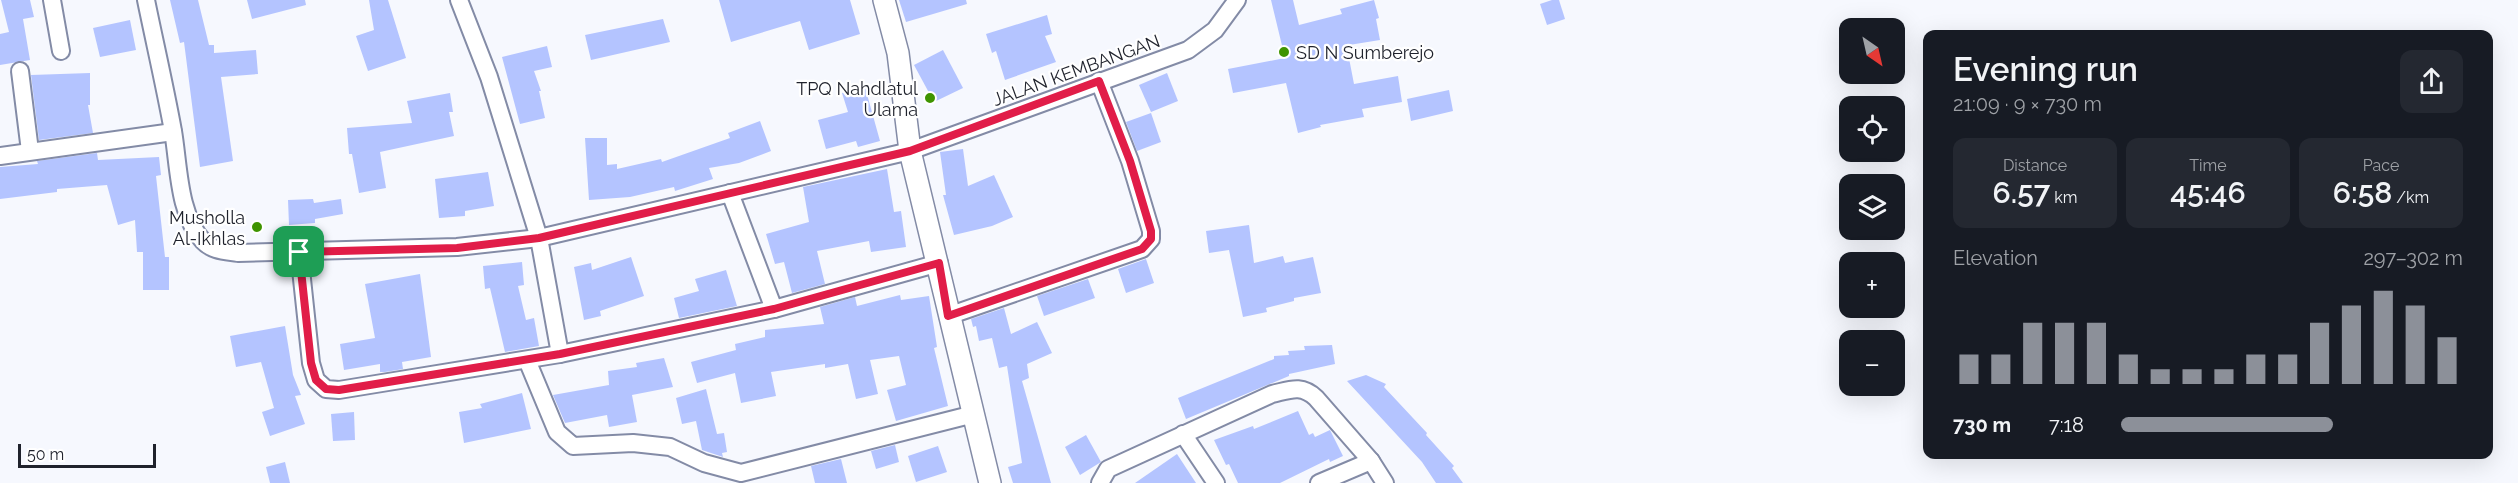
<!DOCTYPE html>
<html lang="en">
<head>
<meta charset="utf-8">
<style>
	body { margin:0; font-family:Raleway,sans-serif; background:#242831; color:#f1f3f6; height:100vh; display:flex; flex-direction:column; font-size:22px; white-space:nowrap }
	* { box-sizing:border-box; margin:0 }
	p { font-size:20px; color:#9ea1a6 }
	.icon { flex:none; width:33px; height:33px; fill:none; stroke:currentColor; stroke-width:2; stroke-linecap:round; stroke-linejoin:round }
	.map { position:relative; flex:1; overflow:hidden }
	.drawer { position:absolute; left:1923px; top:30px; width:570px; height:429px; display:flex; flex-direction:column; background:#171b24; border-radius:12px; box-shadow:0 6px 24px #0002 }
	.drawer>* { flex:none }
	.needle { width:39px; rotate:146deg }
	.buttons { position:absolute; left:1839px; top:18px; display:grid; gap:12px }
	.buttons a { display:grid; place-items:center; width:66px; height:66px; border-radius:12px; background:#171b24; box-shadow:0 6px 24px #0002; font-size:30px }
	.scale { position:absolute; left:18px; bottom:15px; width:138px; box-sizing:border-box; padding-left:6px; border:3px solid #1f222c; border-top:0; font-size:16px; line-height:21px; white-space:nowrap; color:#1f222c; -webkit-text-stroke:4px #fff; paint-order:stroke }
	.pin { position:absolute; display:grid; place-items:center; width:51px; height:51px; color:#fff; margin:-26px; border-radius:12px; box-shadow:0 3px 9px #0006 }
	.round { display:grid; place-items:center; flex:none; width:63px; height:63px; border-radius:12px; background:#242831 }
	.head { display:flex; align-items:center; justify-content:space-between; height:102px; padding:0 30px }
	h1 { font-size:33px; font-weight:600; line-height:45px }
	.metrics { display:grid; grid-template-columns:repeat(3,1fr); gap:9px; height:102px; padding:6px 30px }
	.metrics div { display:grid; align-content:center; border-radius:12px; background:#242831; text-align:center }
	.metrics b { font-size:30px; font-weight:600 }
	.metrics small { font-size:16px; font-weight:400 }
	.metrics p { font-size:16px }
	.chart { height:168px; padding:12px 30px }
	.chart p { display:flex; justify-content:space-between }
	.chart svg { width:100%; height:108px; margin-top:6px; stroke:#8c9099; stroke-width:6 }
	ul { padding:0 30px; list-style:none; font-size:20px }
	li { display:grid; grid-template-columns:96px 72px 1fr; align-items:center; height:45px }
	li i { height:15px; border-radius:8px; background:#8c9099 }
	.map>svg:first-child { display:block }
	.building { fill:#b4c4ff }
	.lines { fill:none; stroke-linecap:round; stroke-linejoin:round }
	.minor-casing { stroke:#838ba6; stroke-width:20 }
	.tertiary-casing { stroke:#838ba6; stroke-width:24 }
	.minor { stroke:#fff; stroke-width:16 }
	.tertiary { stroke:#fff; stroke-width:21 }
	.route-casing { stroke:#fff; stroke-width:12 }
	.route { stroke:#e11d48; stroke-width:8 }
	.poi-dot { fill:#3f9400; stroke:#fff; stroke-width:2 }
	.labels { text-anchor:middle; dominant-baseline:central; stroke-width:4.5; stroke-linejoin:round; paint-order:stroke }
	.poi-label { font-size:18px; fill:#1f222c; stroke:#fff; text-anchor:end }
	.street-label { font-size:18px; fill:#1f222c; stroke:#fff }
</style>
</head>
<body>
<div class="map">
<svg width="2518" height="483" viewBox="0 0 2518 483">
	<rect width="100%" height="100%" fill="#f6f8fe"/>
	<g class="building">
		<polygon points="1,0 30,0 34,17 23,19 30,60 0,65 0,34 9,32"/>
		<polygon points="170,0 198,0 209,45 214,45 214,53 256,50 258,74 221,77 233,161 200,167 184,42 180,43"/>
		<polygon points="247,0 305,0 306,5 252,19"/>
		<polygon points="369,0 388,0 406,58 368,71 356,36 374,30"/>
		<polygon points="719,0 850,0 860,34 809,50 800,21 731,42"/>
		<polygon points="899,0 966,0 967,4 906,22"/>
		<polygon points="1271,0 1293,0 1299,25 1342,14 1340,9 1374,0 1379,18 1376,19 1380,40 1349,45 1351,52 1348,53 1354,84 1398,76 1402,102 1362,109 1364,117 1320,125 1321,127 1298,133 1286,83 1233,93 1228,69 1285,58"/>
		<polygon points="1552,0 1559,0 1565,19 1547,25 1540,4"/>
		<polygon points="1047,15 1052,34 1045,36 1056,62 1005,80 996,51 992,53 986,34"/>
		<polygon points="663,19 670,42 591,60 585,35"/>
		<polygon points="130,20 136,50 100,57 93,28"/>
		<polygon points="547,46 552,67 534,71 541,91 539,91 545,118 520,124 502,57"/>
		<polygon points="943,50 963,88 934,102 914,65"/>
		<polygon points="90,73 90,105 88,105 93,133 39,140 31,75"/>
		<polygon points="1167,73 1178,101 1151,112 1139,85"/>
		<polygon points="865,87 880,141 858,147 856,141 826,149 818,120 848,112 842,93"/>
		<polygon points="1449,90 1453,111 1411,121 1407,99"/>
		<polygon points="450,93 453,112 449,112 454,136 380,152 386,188 359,193 352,154 349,154 347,128 412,123 407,101"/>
		<polygon points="1151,113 1161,142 1137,151 1126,122"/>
		<polygon points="760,121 771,151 739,163 709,168 713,179 675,191 674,187 630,197 589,200 585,138 607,138 607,165 617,164 617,169 661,159 662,162 730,138 728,133"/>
		<polygon points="963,149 968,186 994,175 1013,217 992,226 954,235 943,195 946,195 940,152"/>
		<polygon points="97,153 98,160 159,157 161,175 156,176 165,257 169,257 169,290 143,290 143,252 137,252 135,220 118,225 107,185 57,189 57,192 0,199 0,167 38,164 37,161"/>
		<polygon points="887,169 894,212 901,211 906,247 871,252 869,241 817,251 825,284 792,293 784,262 775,264 766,234 809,222 803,187"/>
		<polygon points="488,172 494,206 465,211 465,216 439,218 435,179"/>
		<polygon points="313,199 314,203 341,199 343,214 315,219 315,223 289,225 288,200"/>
		<polygon points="1249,225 1254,263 1283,256 1285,263 1313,257 1321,293 1294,298 1294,301 1266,308 1267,312 1243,317 1229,250 1209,253 1206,231"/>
		<polygon points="631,257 644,296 600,311 601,316 584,320 574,267 591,263 592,270"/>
		<polygon points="1146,259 1154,283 1126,293 1118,269"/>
		<polygon points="522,262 524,285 518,286 526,320 534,318 539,346 505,352 490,288 485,289 483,266"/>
		<polygon points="726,270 737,306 679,318 674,298 699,291 695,279"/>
		<polygon points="420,274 431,357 402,362 403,369 385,372 380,372 380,364 344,370 340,344 375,338 365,284"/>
		<polygon points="1088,279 1095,298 1044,316 1037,296"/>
		<polygon points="900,295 901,300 929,296 937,347 934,348 948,406 896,421 887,390 906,385 899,356 870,360 878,394 856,399 848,364 825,368 825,364 771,372 776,396 741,403 735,373 697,383 691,362 736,350 735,344 765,337 765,330 824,324 820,307 855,297 857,306"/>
		<polygon points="1004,308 1011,334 1037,322 1052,353 1027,364 1029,378 1022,381 1051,483 1013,483 1008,467 1022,463 1007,366 999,368 992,338 979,341 976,326 973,327 971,319"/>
		<polygon points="285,326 293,375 301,395 295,396 305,424 270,436 262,412 274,408 261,362 236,367 230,336"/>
		<polygon points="1332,345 1335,364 1289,374 1289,376 1186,419 1178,398 1274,359 1274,356 1289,355 1288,351 1305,350 1304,346"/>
		<polygon points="664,358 673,387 632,395 637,422 609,427 607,415 565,423 553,395 609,385 608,371 637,367 636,363"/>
		<polygon points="1366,375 1386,384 1384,387 1427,433 1426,435 1454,466 1452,468 1463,483 1436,483 1422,462 1347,381"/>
		<polygon points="706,389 717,434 724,433 727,452 722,453 723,457 702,450 696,421 682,424 676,398"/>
		<polygon points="522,393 531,429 464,443 459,412 482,408 480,404"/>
		<polygon points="1298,411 1309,435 1313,433 1315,437 1330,430 1343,456 1330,462 1329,459 1280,483 1238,483 1229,464 1226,465 1214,440 1253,426 1254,429"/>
		<polygon points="354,412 355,440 333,441 331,414"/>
		<polygon points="1086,435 1101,462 1080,475 1065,447"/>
		<polygon points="895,445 899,462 876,469 871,451"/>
		<polygon points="938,446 947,472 916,482 908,456"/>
		<polygon points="1177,454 1196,483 1135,483"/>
		<polygon points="841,459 847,483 815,483 811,466"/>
		<polygon points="285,462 290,483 270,483 266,467"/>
	</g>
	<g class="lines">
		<g class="minor-casing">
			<g id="minor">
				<polyline points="52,0 61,51"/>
				<path d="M 146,0 C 155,44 165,87 173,131 C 179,166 178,214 203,241 C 212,251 226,251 238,253 L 457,247 L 539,238 L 910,151 L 1188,50 L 1215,30 L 1237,0"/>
				<polyline points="459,0 489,77 539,238 560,354"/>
				<polyline points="20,71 30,151"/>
				<polyline points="0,156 173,132"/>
				<polyline points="730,193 774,309"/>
				<polyline points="299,251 311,363 316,380 326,389 339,390 560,354 774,309 939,263"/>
				<polyline points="948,316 1142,249 1151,239 1151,231 1130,161 1099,81"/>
				<polyline points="527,360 557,432 573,446 633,443 670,447 704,463 741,473 974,414"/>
				<polyline points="1183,434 1216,483"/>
				<path d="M 1100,483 L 1108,469 L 1272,394 C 1290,390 1301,384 1316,398 L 1371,461 L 1385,483"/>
				<polyline points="1319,483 1371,461"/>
			</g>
		</g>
		<g class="tertiary-casing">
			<polyline id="tertiary" points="884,0 898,53 910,151 990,483"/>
		</g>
		<use href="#minor" class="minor"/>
		<use href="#tertiary" class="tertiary"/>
	</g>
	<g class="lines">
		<g class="route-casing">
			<polygon id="route" points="1099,81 1130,161 1151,231 1151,239 1142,249 948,316 939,263 774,309 560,354 339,390 326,389 316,380 311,363 299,252 457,248 539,238 910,151"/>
		</g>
		<use href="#route" class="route"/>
	</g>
	<g class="poi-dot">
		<circle cx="1284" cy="52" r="6"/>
		<circle cx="930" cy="98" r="6"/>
		<circle cx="257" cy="227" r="6"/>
	</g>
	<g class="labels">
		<g class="poi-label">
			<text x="1296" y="52" text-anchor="start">SD N Sumberejo</text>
			<text x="918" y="88">TPQ Nahdlatul<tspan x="918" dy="21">Ulama</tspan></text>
			<text x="245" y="217">Musholla<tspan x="245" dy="21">Al-Ikhlas</tspan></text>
		</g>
		<g class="street-label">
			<text transform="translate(1076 70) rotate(-20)">JALAN KEMBANGAN</text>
		</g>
	</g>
</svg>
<div class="buttons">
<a><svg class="needle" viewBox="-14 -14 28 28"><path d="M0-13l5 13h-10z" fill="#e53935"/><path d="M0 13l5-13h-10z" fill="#9ea1a6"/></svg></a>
<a><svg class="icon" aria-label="locate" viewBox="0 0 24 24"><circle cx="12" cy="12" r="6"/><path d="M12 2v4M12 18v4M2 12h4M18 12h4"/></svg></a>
<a><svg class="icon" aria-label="layers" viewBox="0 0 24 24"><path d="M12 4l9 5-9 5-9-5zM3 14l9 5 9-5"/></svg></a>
<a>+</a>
<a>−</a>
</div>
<div class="scale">50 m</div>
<div class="pin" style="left:299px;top:252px;background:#1e9e55"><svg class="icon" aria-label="arrive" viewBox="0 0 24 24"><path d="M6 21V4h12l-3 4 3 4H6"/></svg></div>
<section class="drawer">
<div class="head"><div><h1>Evening run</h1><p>21:09 · 9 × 730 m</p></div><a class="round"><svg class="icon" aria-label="share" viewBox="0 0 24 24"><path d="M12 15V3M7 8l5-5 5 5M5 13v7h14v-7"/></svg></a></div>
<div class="metrics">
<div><p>Distance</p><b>6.57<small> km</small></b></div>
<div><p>Time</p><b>45:46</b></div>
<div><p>Pace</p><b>6:58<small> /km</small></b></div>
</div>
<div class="chart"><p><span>Elevation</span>297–302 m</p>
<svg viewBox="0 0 160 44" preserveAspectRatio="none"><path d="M5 44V32M15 44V32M25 44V19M35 44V19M45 44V19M55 44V32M65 44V38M75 44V38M85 44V38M95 44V32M105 44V32M115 44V19M125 44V12M135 44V6M145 44V12M155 44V25"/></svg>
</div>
<ul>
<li><b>730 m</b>7:18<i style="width:62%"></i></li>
</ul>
</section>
</div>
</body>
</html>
